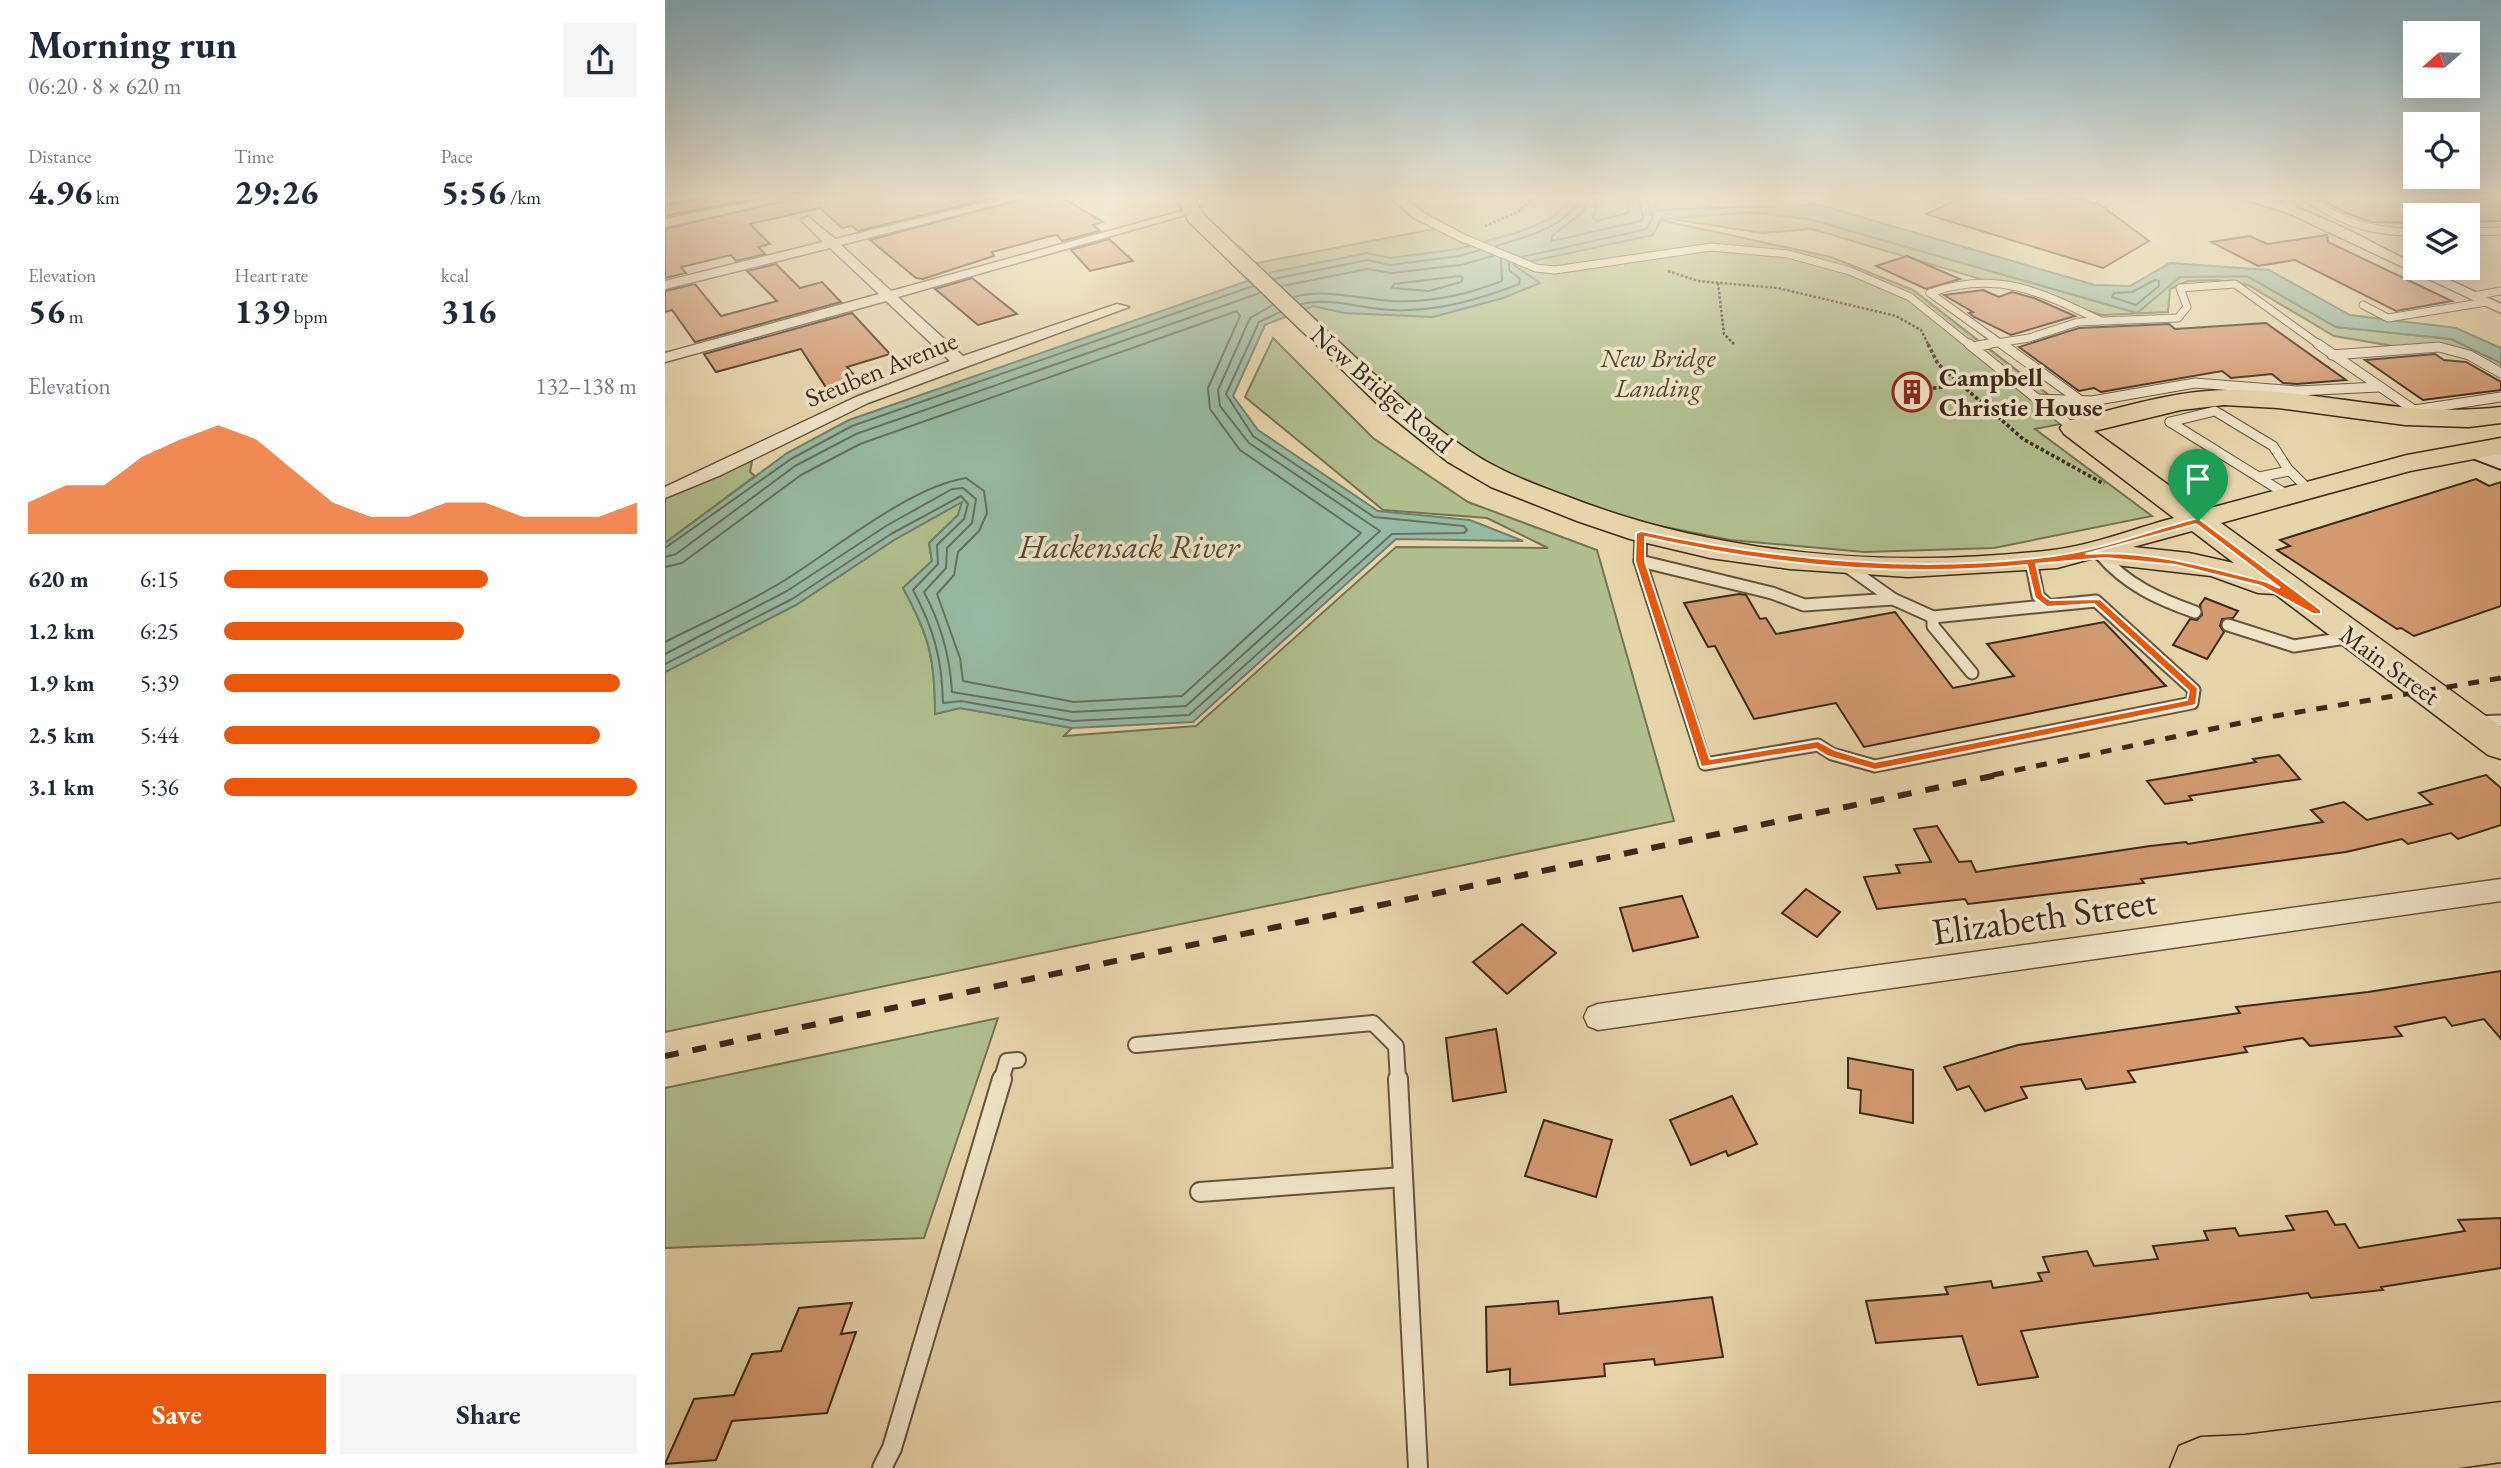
<!DOCTYPE html>
<html lang="en">
<head>
<meta charset="utf-8">
<style>
	body { margin:0; font-family:"EB Garamond",serif; background:#f6f6f7; color:#1f2937; height:100vh; display:flex; flex-direction:column; font-size:26px; white-space:nowrap }
	* { box-sizing:border-box; margin:0 }
	p { font-size:23px; color:#747a83 }
	.icon { flex:none; width:38px; height:38px; fill:none; stroke:currentColor; stroke-width:2; stroke-linecap:round; stroke-linejoin:round }
	.map { position:relative; flex:1; overflow:hidden }
	.drawer { display:flex; flex-direction:column; background:#fff; width:665px }
	.drawer>* { flex:none }
	.needle { width:46px; rotate:250deg }
	.controls { position:absolute; left:1738px; top:21px; display:grid; gap:14px }
	.controls a { display:grid; place-items:center; width:77px; height:77px; border-radius:0px; background:#fff; box-shadow:0 7px 28px #0002; font-size:35px }
	.pin { position:absolute; display:grid; place-items:center; width:60px; height:60px; color:#fff; margin:-72px -30px; border-radius:50% 50% 50% 0; rotate:-45deg; box-shadow:0 0 7px #0007 }
	.pin .icon { rotate:45deg }
	.round { display:grid; place-items:center; flex:none; width:74px; height:74px; border-radius:0px; background:#f6f6f7 }
	.summary { display:flex; align-items:center; justify-content:space-between; height:119px; padding:0 28px }
	h1 { font-size:38px; font-weight:700; line-height:52px }
	.figures { display:grid; grid-template-columns:repeat(3,1fr); gap:10px; height:119px; padding:7px 28px }
	.figures div { display:grid; align-content:center }
	.figures b { font-size:35px; font-weight:700 }
	.figures small { font-size:19px; font-weight:400 }
	.figures p { font-size:19px }
	.chart { height:196px; padding:14px 28px }
	.chart p { display:flex; justify-content:space-between }
	.chart svg { width:100%; height:126px; margin-top:7px; fill:#ea580c; opacity:.7 }
	.cta { display:flex; gap:14px; margin-top:auto; padding:14px 28px }
	.cta a { flex:1; height:80px; border-radius:0px; background:#ea580c; color:#fff; font-size:28px; font-weight:700; line-height:80px; text-align:center }
	.cta a+a { background:#f6f6f7; color:#1f2937 }
	ul { padding:0 28px; list-style:none; font-size:23px }
	li { display:grid; grid-template-columns:112px 84px 1fr; align-items:center; height:52px }
	li i { height:18px; border-radius:9px; background:#ea580c }
	main { display:flex; flex:1; min-height:0 }
	.map>svg:first-child { display:block }
	.green { fill:#b0be8c; stroke:#767452; stroke-width:2 }
	.water { fill:#97b9a4; stroke:#737f6c; stroke-width:2 }
	.lines { fill:none; stroke-linecap:round; stroke-linejoin:round }
	.shore { stroke:#6a715e; stroke-width:2 }
	.building { fill:#d39a70; stroke:#3c2919; stroke-width:2 }
	.lane-far4-casing { stroke:#66543d; stroke-width:9 }
	.lane-far3-casing { stroke:#66543d; stroke-width:11 }
	.lane-far2-casing { stroke:#66543d; stroke-width:15 }
	.lane-far1-casing { stroke:#66543d; stroke-width:18 }
	.lane-casing { stroke:#66543d; stroke-width:22 }
	.street-casing { stroke:#66543d; stroke-width:3 }
	.secondary-casing { stroke:#3c2919; stroke-width:4 }
	.primary-casing { stroke:#3c2919; stroke-width:3 }
	.path-far1 { stroke:#3c2919; stroke-width:2.5; stroke-dasharray:2.5 2; stroke-linecap:butt }
	.path { stroke:#3c2919; stroke-width:3.5; stroke-dasharray:3.5 2.5; stroke-linecap:butt }
	.lane-far4 { stroke:#efe4c7; stroke-width:7 }
	.lane-far3 { stroke:#efe4c7; stroke-width:9 }
	.lane-far2 { stroke:#efe4c7; stroke-width:11 }
	.lane-far1 { stroke:#efe4c7; stroke-width:14 }
	.lane { stroke:#efe4c7; stroke-width:18 }
	.street { fill:#efe4c7; fill-rule:evenodd }
	.secondary { fill:#efe4c7; fill-rule:evenodd }
	.primary { fill:#e6d5a9; fill-rule:evenodd }
	.rail-far1 { stroke:#3c2919; stroke-width:5; stroke-dasharray:11 11; stroke-linecap:butt }
	.rail { stroke:#3c2919; stroke-width:6; stroke-dasharray:14 14; stroke-linecap:butt }
	.route { fill:#ea580c; stroke:#fff; stroke-width:2; fill-rule:evenodd }
	.labels { text-anchor:middle; dominant-baseline:central; stroke-width:7; stroke-linejoin:round; paint-order:stroke }
	.far-park-label { font-size:26px; font-style:italic; fill:#534730; stroke:#efe4c7 }
	.far-street-label { font-size:26px; fill:#3c2919; stroke:#efe4c7 }
	.far-poi-label { font-size:26px; font-weight:bold; fill:#3c2919; stroke:#efe4c7; text-anchor:start }
	.water-label { font-size:33px; font-style:italic; fill:#534d3c; stroke:#efe4c7 }
	.near-street-label { font-size:38px; fill:#3c2919; stroke:#efe4c7 }
</style>
</head>
<body>
<main>
<section class="drawer">
<div class="summary"><div><h1>Morning run</h1><p>06:20 · 8 × 620 m</p></div><a class="round"><svg class="icon" aria-label="share" viewBox="0 0 24 24"><path d="M12 15V3M7 8l5-5 5 5M5 13v7h14v-7"/></svg></a></div>
<div class="figures">
<div><p>Distance</p><b>4.96<small> km</small></b></div>
<div><p>Time</p><b>29:26</b></div>
<div><p>Pace</p><b>5:56<small> /km</small></b></div>
</div>
<div class="figures">
<div><p>Elevation</p><b>56<small> m</small></b></div>
<div><p>Heart rate</p><b>139<small> bpm</small></b></div>
<div><p>kcal</p><b>316</b></div>
</div>
<div class="chart"><p><span>Elevation</span>132–138 m</p>
<svg viewBox="0 0 160 44" preserveAspectRatio="none"><path d="M0 44V33L10 27L20 27L30 17L40 11L50 6L60 11L70 22L80 33L90 38L100 38L110 33L120 33L130 38L140 38L150 38L160 33V44z"/></svg>
</div>
<ul>
<li><b>620 m</b>6:15<i style="width:64%"></i></li>
<li><b>1.2 km</b>6:25<i style="width:58%"></i></li>
<li><b>1.9 km</b>5:39<i style="width:96%"></i></li>
<li><b>2.5 km</b>5:44<i style="width:91%"></i></li>
<li><b>3.1 km</b>5:36<i style="width:100%"></i></li>
</ul>
<div class="cta"><a>Save</a><a>Share</a></div>
</section>
<div class="map">
<svg width="1836" height="1468" viewBox="0 0 1836 1468">
	<rect width="100%" height="100%" fill="#e6d5a9"/>
	<filter id="stains"><feTurbulence type="fractalNoise" baseFrequency=".00286" numOctaves="4"/><feColorMatrix values="0 0 0 0 .2 0 0 0 0 .09 0 0 0 0 .02 0 0 0 .5 -.17"/></filter>
	<radialGradient id="worn" r=".72"><stop offset=".6" stop-color="#630" stop-opacity="0"/><stop offset="1" stop-color="#630" stop-opacity=".3"/></radialGradient>
	<g class="green">
		<polygon points="731,197 910,197 982,217 1166,257 1248,290 1416,420 1370,429 1487,516 1329,548 1200,552 1065,540 950,517 843,475 763,428 587,264 774,228"/>
		<polygon points="988,197 1129,197 1155,205 992,210"/>
		<polygon points="1086,212 1144,219 1472,313 1515,277 1582,276 1671,327 1786,339 1836,363 1836,374 1771,343 1745,349 1669,336 1583,285 1553,280 1523,281 1505,289 1503,312 1437,315 1147,229 1098,233 1006,219"/>
		<path d="M 608,338 L 708,438 L 803,502 L 932,550 L 1009,821 L 0,1032 L 0,672 L 131,605 L 229,540 L 298,501 L 293,515 L 264,543 L 267,561 L 238,588 C 264,635 270,660 270,714 L 295,708 L 407,728 L 399,736 L 531,726 L 731,547 L 883,548 L 822,518 L 718,510 L 580,397 Z"/>
		<polygon points="87,461 85,472 90,476 0,543 0,495"/>
		<polygon points="333,1018 259,1238 0,1248 0,1088"/>
	</g>
	<path class="water" d="M 910,197 L 988,197 L 992,210 L 1155,205 L 1430,285 L 1465,286 L 1505,263 L 1604,270 L 1685,315 L 1791,328 L 1836,348 L 1836,363 L 1786,339 L 1671,327 L 1582,276 L 1515,277 L 1472,313 L 1144,219 L 1086,212 L 996,219 L 988,235 L 849,265 L 875,283 L 838,298 L 768,317 L 680,313 L 648,306 L 600,325 L 568,396 L 593,430 L 713,511 L 805,520 L 858,541 L 731,539 L 528,722 L 407,728 L 295,708 L 270,714 C 270,659 265,637 238,588 L 267,561 L 264,543 L 293,515 L 297,502 L 229,540 L 131,605 L 0,672 L 0,543 L 122,453 L 184,420 L 608,272 L 702,253 L 725,258 L 793,249 L 854,232 L 887,218 Z"/>
	<g class="lines">
		<g class="shore">
			<polyline points="923,197 919,211 887,236 887,241 976,221 978,217 973,197"/>
			<polyline points="934,197 928,217 931,221 963,213 962,197"/>
			<path d="M 831,246 C 860,237 902,228 915,197"/>
			<polyline points="857,257 982,229 988,217 981,197"/>
			<polygon points="795,276 798,278 796,282 764,291 727,288 729,284"/>
			<polyline points="609,279 702,260 725,265 794,256 815,250"/>
			<polygon points="1490,280 1494,281 1494,286 1471,305 1447,297 1449,293 1467,292"/>
			<polyline points="617,286 702,269 727,273 795,265 828,256"/>
			<path d="M 629,297 C 662,288 693,299 726,301 C 764,303 801,295 837,281 L 836,259"/>
			<path d="M 636,304 C 666,297 697,309 727,310 C 771,312 814,300 854,284 L 855,279 L 844,270 L 844,263"/>
			<polyline points="0,548 126,459 187,426 588,286"/>
			<polyline points="0,557 11,554 130,466 191,434 595,293"/>
			<path d="M 0,567 L 17,563 L 136,475 L 195,444 L 572,311 L 575,316 L 543,388 L 545,409 L 575,450 L 696,533 L 517,696 L 409,702 L 298,681 L 295,658 L 272,594 L 289,575 L 293,552 L 314,531 L 322,513 L 319,491 L 301,478 C 244,487 170,549 120,580 C 82,604 39,622 0,642"/>
			<path d="M 0,654 L 122,591 L 221,526 L 287,489 L 298,488 L 311,499 L 307,523 L 282,548 L 281,568 L 259,592 C 276,624 285,656 287,692 L 408,712 L 521,706 L 715,531 L 584,443 L 555,406 L 553,390 L 585,318 L 608,305"/>
			<path d="M 0,664 L 127,599 L 226,534 L 296,496 L 303,504 L 299,519 L 272,545 L 273,564 L 248,590 C 269,629 277,659 278,703 L 296,701 L 408,721 L 524,715 L 727,534 L 799,533 L 802,530 L 799,526 L 709,517 L 588,436 L 561,394 L 594,322 L 615,312"/>
		</g>
	</g>
	<g class="building">
		<polygon points="45,197 99,197 0,216 0,205"/>
		<polygon points="135,197 332,197 193,231 187,226 177,228 155,208 85,224 105,244 93,247 100,254 71,261 66,255 16,267 21,273 0,278 0,229"/>
		<polygon points="364,197 396,197 438,222 428,225 435,231 397,241 392,235 386,236 327,252 329,256 258,279 251,278 205,240"/>
		<polygon points="1298,197 1407,197 1434,204 1484,241 1438,268 1261,214"/>
		<polygon points="1652,197 1750,197 1750,223 1706,222 1681,213"/>
		<polygon points="1802,197 1836,197 1836,221 1802,222"/>
		<polygon points="1662,235 1663,242 1787,301 1731,311 1630,260 1593,266 1546,242 1585,236 1602,244"/>
		<polygon points="444,239 468,261 425,271 406,250"/>
		<polygon points="1242,256 1274,270 1295,279 1261,289 1211,266"/>
		<polygon points="111,264 135,288 157,282 176,302 30,342 7,310 0,312 0,291 30,284 56,316 112,301 82,271"/>
		<polygon points="307,278 352,314 313,325 270,289"/>
		<polygon points="1318,290 1334,297 1347,292 1369,298 1410,316 1346,335 1309,317 1304,313 1308,312 1279,295"/>
		<polygon points="187,313 225,354 182,367 196,383 164,392 136,349 51,372 39,354"/>
		<polygon points="1601,323 1681,380 1632,384 1618,383 1607,374 1566,378 1557,371 1436,392 1429,388 1414,391 1354,347 1414,328 1504,324 1510,329"/>
		<polygon points="1770,354 1779,360 1801,362 1836,382 1836,390 1758,400 1700,360"/>
		<polygon points="1811,479 1824,486 1836,482 1836,606 1749,636 1736,628 1732,629 1612,550 1625,546 1615,540"/>
		<polygon points="1074,594 1081,595 1095,619 1101,618 1111,634 1230,612 1288,688 1349,676 1322,644 1439,622 1501,686 1199,747 1171,703 1089,719 1050,646 1043,647 1019,603"/>
		<polygon points="1540,598 1573,611 1568,618 1557,619 1555,626 1559,632 1542,659 1508,645 1525,619 1532,620 1537,615 1535,605"/>
		<polygon points="1614,755 1635,779 1524,796 1527,800 1500,804 1482,781 1591,762 1588,759"/>
		<polygon points="1821,775 1836,788 1836,825 1793,839 1786,833 1743,844 1737,839 1681,852 1476,879 1479,883 1303,904 1300,899 1212,909 1199,877 1235,873 1231,865 1266,862 1249,829 1272,826 1294,862 1306,861 1311,872 1485,846 1521,842 1523,844 1658,822 1646,810 1679,802 1702,820 1767,804 1754,793"/>
		<polygon points="1141,889 1175,912 1152,937 1117,913"/>
		<polygon points="1017,896 1033,937 968,951 955,908"/>
		<polygon points="857,924 891,953 842,994 808,962"/>
		<polygon points="1836,971 1836,1039 1819,1019 1787,1026 1780,1017 1730,1027 1737,1036 1645,1046 1638,1038 1579,1047 1582,1052 1463,1071 1470,1082 1421,1089 1416,1079 1356,1087 1362,1098 1320,1111 1304,1086 1292,1090 1279,1067 1353,1045 1575,1013 1571,1007 1703,992"/>
		<polygon points="831,1029 841,1092 788,1101 781,1038"/>
		<polygon points="1183,1058 1248,1070 1248,1123 1195,1113 1196,1090 1183,1088"/>
		<polygon points="1067,1096 1092,1144 1063,1156 1061,1151 1026,1165 1005,1120"/>
		<polygon points="879,1120 947,1140 931,1197 860,1176"/>
		<polygon points="1662,1211 1670,1225 1680,1224 1694,1248 1800,1231 1793,1220 1836,1218 1836,1268 1716,1287 1718,1290 1646,1298 1643,1293 1356,1331 1373,1377 1313,1385 1297,1336 1211,1343 1201,1301 1283,1294 1280,1287 1326,1281 1328,1288 1377,1281 1373,1273 1384,1272 1378,1257 1422,1251 1429,1266 1493,1259 1488,1246 1543,1240 1539,1231 1570,1228 1574,1236 1629,1230 1621,1216"/>
		<polygon points="1047,1297 1058,1357 990,1365 989,1359 939,1364 940,1376 845,1385 845,1369 822,1372 821,1307 893,1301 894,1314"/>
		<polygon points="187,1303 176,1334 191,1332 162,1413 67,1421 51,1460 0,1464 29,1399 69,1395 87,1354 116,1351 134,1308"/>
	</g>
	<g class="lines">
		<g class="lane-far4-casing">
			<g id="lane-far4">
				<polyline points="1619,197 1628,207 1625,210"/>
				<path d="M 1639,197 C 1679,222 1702,232 1750,232"/>
				<polyline points="1802,232 1836,231"/>
				<polyline points="803,240 871,268 890,270 1046,247 1123,254 1185,271 1245,297 1306,346"/>
				<polyline points="1265,293 1339,346"/>
				<path d="M 1265,293 C 1331,270 1374,291 1434,320"/>
				<polyline points="1808,296 1836,291"/>
				<polyline points="1698,305 1723,318 1821,302"/>
				<polyline points="1313,346 1364,338 1413,322 1513,318 1522,307 1515,288 1570,284 1656,346"/>
			</g>
		</g>
		<g class="lane-far3-casing">
			<g id="lane-far3">
				<polyline points="1304,344 1408,428"/>
				<polyline points="1337,344 1416,401"/>
				<polyline points="1653,344 1749,410 1836,397"/>
				<polyline points="1308,347 1324,344"/>
				<polyline points="1667,355 1774,347 1804,355 1836,373"/>
				<polyline points="1373,399 1427,401 1530,383 1632,391 1714,387"/>
				<polyline points="1505,422 1550,411 1608,446 1623,469 1645,491"/>
				<polyline points="1505,422 1624,496"/>
				<polyline points="1594,477 1624,471"/>
			</g>
		</g>
		<g class="lane-far2-casing">
			<g id="lane-far2">
				<polyline points="976,533 975,561 1040,764 1153,745 1167,754 1210,766 1527,703 1529,690 1431,601 1268,617 1228,599 1180,565"/>
				<path d="M 1436,555 C 1462,585 1493,599 1530,612"/>
				<polyline points="975,561 1107,593 1139,605 1228,599"/>
				<polyline points="1366,561 1373,596 1382,604"/>
				<polyline points="1268,617 1268,626 1307,673"/>
				<polyline points="1563,625 1629,646 1687,637"/>
				<polyline points="1812,722 1836,721"/>
			</g>
		</g>
		<g class="lane-far1-casing">
			<g id="lane-far1">
				<polyline points="471,1045 708,1023 731,1046 733,1081"/>
				<polyline points="336,1081 342,1061 353,1060"/>
			</g>
		</g>
		<g class="lane-casing">
			<g id="lane">
				<polyline points="733,1079 753,1468"/>
				<polyline points="535,1192 738,1177"/>
				<polyline points="217,1468 227,1448 337,1079"/>
			</g>
		</g>
		<g class="street-casing">
			<g id="street">
				<polygon points="111,197 132,197 0,227 0,219"/>
				<polygon points="342,197 361,197 176,245 226,291 524,209 534,211 233,297 298,356 452,304 464,307 203,403 56,475 0,498 0,487 191,397 285,361 221,301 0,362 0,353 214,294 165,248 0,289 0,281 158,242 136,220 142,216 170,239"/>
				<polygon points="725,197 738,197 757,212 809,240 799,243 749,218"/>
				<path d="M 1571,197 C 1627,194 1700,240 1750,264 L 1750,268 L 1759,268 L 1836,304 L 1836,313 L 1621,212 Z"/>
				<polygon points="1836,879 1836,901 933,1030 923,1026 919,1017 923,1008 933,1004"/>
			</g>
		</g>
		<g class="secondary-casing">
			<polygon id="secondary" points="1811,444 1836,453 1836,469 1802,456 1799,451 1802,446"/>
		</g>
		<g class="primary-casing">
			<g id="primary">
				<path d="M 510,197 L 528,197 L 539,215 C 589,262 639,310 690,357 C 726,389 762,423 803,450 C 833,471 867,483 901,496 C 1054,556 1226,569 1388,550 C 1429,545 1470,528 1509,518 L 1399,434 L 1395,428 L 1399,422 C 1451,409 1506,391 1560,390 C 1655,388 1737,419 1836,407 L 1836,423 L 1804,427 L 1740,425 L 1613,408 L 1559,405 L 1516,410 L 1429,431 L 1538,510 L 1742,455 L 1836,438 L 1836,454 L 1745,471 L 1556,523 L 1836,727 L 1836,759 L 1823,755 L 1610,594 L 1593,593 L 1546,576 L 1442,564 L 1429,558 L 1392,568 L 1243,577 L 1125,569 L 1045,558 L 965,539 L 912,521 L 826,487 L 783,462 L 722,413 L 524,222 ZM 1527,531 L 1569,563 L 1524,553 L 1468,547 Z"/>
				<polygon points="1836,1402 1836,1462 1793,1468 1505,1468 1514,1446 1536,1437 1580,1435"/>
			</g>
		</g>
		<g class="path-far1">
			<polyline points="820,226 854,211 869,197"/>
			<polyline points="1003,271 1033,281 1113,288 1231,316 1256,330 1264,346"/>
			<polyline points="1053,283 1059,334 1069,344"/>
		</g>
		<g class="path">
			<polyline points="1263,344 1273,364 1358,439 1439,484"/>
			<polyline points="1262,389 1295,385"/>
		</g>
		<use href="#lane-far4" class="lane-far4"/>
		<use href="#lane-far3" class="lane-far3"/>
		<use href="#lane-far2" class="lane-far2"/>
		<use href="#lane-far1" class="lane-far1"/>
		<use href="#lane" class="lane"/>
		<use href="#street" class="street"/>
		<use href="#secondary" class="secondary"/>
		<use href="#primary" class="primary"/>
		<polyline class="rail-far1" points="1328,775 1604,717 1836,678"/>
		<polyline class="rail" points="0,1056 1337,774"/>
	</g>
	<linearGradient id="sky" x2="0" y2="1"><stop stop-color="#87b6cd"/><stop offset="0.49" stop-color="#f4ecd8"/><stop offset="1" stop-color="#f4ecd8" stop-opacity="0"/></linearGradient>
	<rect width="1836" height="402" fill="url(#sky)"/>
	<path class="route" d="M 1533,518 L 1656,610 L 1656,614 L 1648,614 L 1596,586 L 1511,565 L 1440,558 L 1371,564 L 1378,595 L 1385,600 L 1435,599 L 1533,688 L 1531,705 L 1210,770 L 1162,756 L 1151,749 L 1036,767 L 970,561 L 971,533 L 976,531 C 1111,560 1250,574 1388,556 C 1437,550 1485,530 1533,518 ZM 1531,524 L 1615,588 L 1602,582 C 1543,567 1482,549 1420,554 ZM 980,537 C 1105,565 1234,578 1362,565 L 1370,598 L 1382,607 L 1429,604 L 1524,691 L 1522,700 L 1210,762 L 1170,750 L 1153,741 L 1045,759 L 980,561 Z"/>
	<defs>
		<g id="building-ring" transform="scale(2.0125)"><circle r="9.5" fill="#efe4c7" stroke="#8f2418" stroke-width="1.5"/><path d="M-4-6H4V6H1V3H-1V6H-4ZM-2.5-4.3h1.7v1.8h-1.7ZM.8-4.3h1.7v1.8H.8ZM-2.5-1h1.7V.8h-1.7ZM.8-1h1.7V.8H.8Z" fill="#8f2418"/></g>
	</defs>
	<g fill-rule="evenodd">
		<use href="#building-ring" x="1247" y="392"/>
	</g>
	<g class="labels">
		<g class="far-park-label">
			<text x="993" y="358">New Bridge<tspan x="993" dy="30">Landing</tspan></text>
		</g>
		<g class="far-street-label">
			<text transform="translate(216 369) rotate(-22)">Steuben Avenue</text>
			<text transform="translate(717 389) rotate(41)">New Bridge Road</text>
			<text transform="translate(1725 665) rotate(36)">Main Street</text>
		</g>
		<g class="far-poi-label">
			<text x="1274" y="377">Campbell<tspan x="1274" dy="30">Christie House</tspan></text>
		</g>
		<g class="water-label">
			<text x="464" y="546">Hackensack River</text>
		</g>
		<g class="near-street-label">
			<text transform="translate(1379 916) rotate(-8)">Elizabeth Street</text>
		</g>
	</g>
	<rect width="100%" height="100%" filter="url(#stains)"/>
	<rect width="100%" height="100%" fill="url(#worn)"/>
</svg>
<div class="controls">
<a><svg class="needle" viewBox="-14 -14 28 28"><path d="M0-13l5 13h-10z" fill="#e53935"/><path d="M0 13l5-13h-10z" fill="#747a83"/></svg></a>
<a><svg class="icon" aria-label="locate" viewBox="0 0 24 24"><circle cx="12" cy="12" r="6"/><path d="M12 2v4M12 18v4M2 12h4M18 12h4"/></svg></a>
<a><svg class="icon" aria-label="layers" viewBox="0 0 24 24"><path d="M12 4l9 5-9 5-9-5zM3 14l9 5 9-5"/></svg></a>
</div>
<div class="pin" style="left:1533px;top:521px;background:#1e9e55"><svg class="icon" aria-label="arrive" viewBox="0 0 24 24"><path d="M6 21V4h12l-3 4 3 4H6"/></svg></div>
</div>
</main>
</body>
</html>
